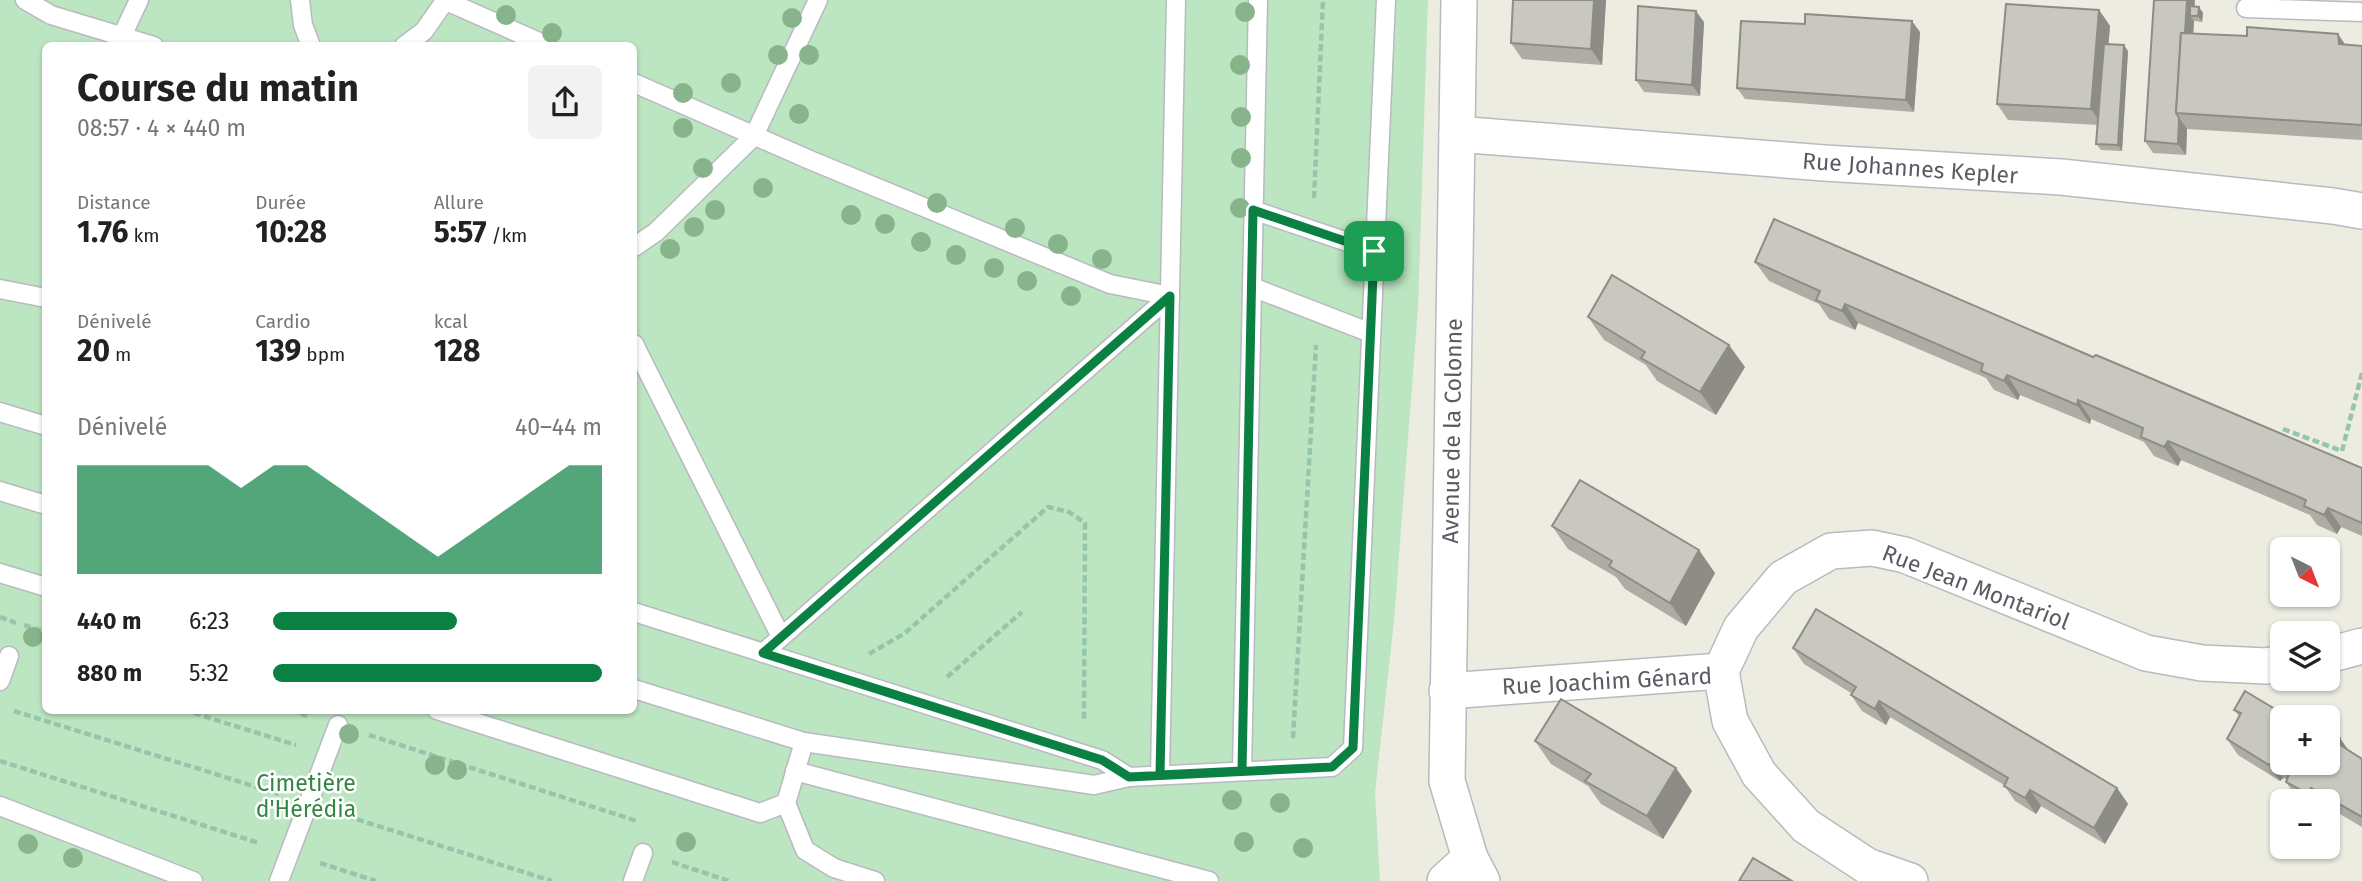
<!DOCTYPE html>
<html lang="fr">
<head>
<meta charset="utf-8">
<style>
	body { margin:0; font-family:"Fira Sans",sans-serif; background:#f2f2f2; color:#222; height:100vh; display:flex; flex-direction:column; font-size:26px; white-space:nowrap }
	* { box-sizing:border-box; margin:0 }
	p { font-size:23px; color:#767676 }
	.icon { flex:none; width:38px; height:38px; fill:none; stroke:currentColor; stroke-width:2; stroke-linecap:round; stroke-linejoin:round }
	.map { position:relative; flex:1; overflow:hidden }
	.sheet { position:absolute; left:42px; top:42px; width:595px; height:672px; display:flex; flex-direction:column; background:#fff; border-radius:10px; box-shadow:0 2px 5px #0004 }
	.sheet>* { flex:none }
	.needle { width:46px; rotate:138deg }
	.buttons { position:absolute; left:2270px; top:537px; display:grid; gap:14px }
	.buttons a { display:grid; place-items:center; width:70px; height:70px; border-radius:10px; background:#fff; box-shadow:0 2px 5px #0004; font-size:35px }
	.pin { position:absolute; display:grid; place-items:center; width:60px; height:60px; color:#fff; margin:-30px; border-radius:14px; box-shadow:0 4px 10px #0006 }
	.round { display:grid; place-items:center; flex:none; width:74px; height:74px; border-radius:10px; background:#f2f2f2 }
	.head { display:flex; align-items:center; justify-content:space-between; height:119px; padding:0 35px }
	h1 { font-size:38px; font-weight:700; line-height:52px }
	.stats { display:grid; grid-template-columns:repeat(3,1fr); gap:10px; height:119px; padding:7px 35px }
	.stats div { display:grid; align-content:center }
	.stats b { font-size:30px; font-weight:700 }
	.stats small { font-size:19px; font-weight:400 }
	.stats p { font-size:19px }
	.chart { height:196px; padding:14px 35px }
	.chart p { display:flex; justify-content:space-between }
	.chart svg { width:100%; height:126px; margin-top:7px; fill:#0b8043; opacity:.7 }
	ul { padding:0 35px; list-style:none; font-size:23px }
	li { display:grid; grid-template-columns:112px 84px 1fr; align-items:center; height:52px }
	li i { height:18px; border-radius:9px; background:#0b8043 }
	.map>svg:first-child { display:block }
	.green { fill:#bce5c2; fill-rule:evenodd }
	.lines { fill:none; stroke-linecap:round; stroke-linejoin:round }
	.service-casing { stroke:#b8bac0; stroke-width:21 }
	.minor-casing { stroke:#b8bac0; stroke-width:38 }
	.path { stroke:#95c6aa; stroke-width:4.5; stroke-dasharray:7 3.5; stroke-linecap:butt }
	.service { stroke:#fff; stroke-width:18 }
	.minor { stroke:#fff; stroke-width:35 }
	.tree { fill:#87b48b }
	.wall { fill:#adaca5 }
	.shaded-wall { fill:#8d8c86 }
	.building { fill:#c9c8c0; stroke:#8d8c86; stroke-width:2 }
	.route-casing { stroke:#fff; stroke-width:14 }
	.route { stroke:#0b8043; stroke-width:9 }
	.labels { text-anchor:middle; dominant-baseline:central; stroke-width:5; stroke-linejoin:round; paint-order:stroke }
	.street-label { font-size:23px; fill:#595c62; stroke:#fff }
	.park-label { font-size:23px; fill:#348644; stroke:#fff }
</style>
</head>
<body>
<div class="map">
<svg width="2362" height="881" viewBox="0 0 2362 881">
	<rect width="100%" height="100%" fill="#edece1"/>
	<path class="green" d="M 0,0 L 1428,0 L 1418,308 L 1394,621 L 1375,793 L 1380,881 L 0,881 ZM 46,46 L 634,46 L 634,710 L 46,710 Z"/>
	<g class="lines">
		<g class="service-casing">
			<g id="service">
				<polyline points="25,0 51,15 154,46"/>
				<polyline points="300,0 303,25 311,46"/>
				<polyline points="444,0 548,46"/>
				<polyline points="2246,8 2362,12"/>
				<polyline points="122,36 139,0"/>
				<polyline points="404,46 424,31 445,1"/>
				<polyline points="634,83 810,160 1110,284 1170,296 763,653"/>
				<polyline points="1253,210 1374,251"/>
				<polyline points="634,247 656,232 754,136 818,0"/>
				<polyline points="1252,287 1371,333"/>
				<polyline points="0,289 46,298"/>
				<polyline points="634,344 781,637"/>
				<polyline points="0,412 46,426"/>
				<polyline points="0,491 46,505"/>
				<polyline points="0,573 46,587"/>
				<polyline points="634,612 1102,760 1129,777"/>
				<polyline points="0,681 9,656"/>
				<polyline points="634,689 804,742"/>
				<polyline points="437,710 760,813 786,803"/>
				<polyline points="795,771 1209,881"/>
				<polyline points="1242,771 1258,0"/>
				<polyline points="1160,775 1176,0"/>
				<polyline points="0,806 193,881"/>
				<polyline points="279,881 338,725"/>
				<polyline points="633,881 643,853"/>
				<polyline points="875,881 834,868 805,850 786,803 804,742 1094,785 1129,777 1332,767 1353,748 1386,0"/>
			</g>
		</g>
		<g class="minor-casing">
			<g id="minor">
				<polyline points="1459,0 1447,781 1470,858 1482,881"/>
				<polyline points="1457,134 1824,163 2061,177 2333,206 2362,211"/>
				<polyline points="2328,655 2362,646"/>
				<polyline points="1721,671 1741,628 1783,578 1831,551 1872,548 1905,555 2146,653 2202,663 2266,666 2282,663"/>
				<polyline points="1447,691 1721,671 1730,721 1759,774 1806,826 1867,866 1910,881"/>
				<polyline points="1445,881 1470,858"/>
			</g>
		</g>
		<g class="path">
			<polyline points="1314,198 1323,0"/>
			<polyline points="2283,429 2342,451 2362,373"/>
			<polyline points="0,617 16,623"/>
			<polyline points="24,625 46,632"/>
			<polyline points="869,654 905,633 1048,507 1069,512 1085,523 1084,721"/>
			<polyline points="947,677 1022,612"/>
			<polyline points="184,710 296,745"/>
			<polyline points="291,710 307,716"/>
			<polyline points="14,711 279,794"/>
			<polyline points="369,735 637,821"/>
			<polyline points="1293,738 1316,345"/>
			<polyline points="0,761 259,843"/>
			<polyline points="337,813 552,881"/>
			<polyline points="672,862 729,881"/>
			<polyline points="320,863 376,881"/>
		</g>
		<use href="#service" class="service"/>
		<use href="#minor" class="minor"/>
	</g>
	<g class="tree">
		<circle cx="1245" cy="12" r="10"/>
		<circle cx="506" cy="15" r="10"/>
		<circle cx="792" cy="18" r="10"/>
		<circle cx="552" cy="33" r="10"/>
		<circle cx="778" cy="55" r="10"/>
		<circle cx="809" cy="55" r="10"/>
		<circle cx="1240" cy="65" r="10"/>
		<circle cx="731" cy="83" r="10"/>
		<circle cx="683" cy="93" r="10"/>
		<circle cx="799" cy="114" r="10"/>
		<circle cx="1241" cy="117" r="10"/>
		<circle cx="683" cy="128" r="10"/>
		<circle cx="1241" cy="158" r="10"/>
		<circle cx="703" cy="168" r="10"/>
		<circle cx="763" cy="188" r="10"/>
		<circle cx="937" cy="203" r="10"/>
		<circle cx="1240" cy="208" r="10"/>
		<circle cx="715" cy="210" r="10"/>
		<circle cx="851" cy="215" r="10"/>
		<circle cx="885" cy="224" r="10"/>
		<circle cx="694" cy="227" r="10"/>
		<circle cx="1015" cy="228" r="10"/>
		<circle cx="921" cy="242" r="10"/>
		<circle cx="1058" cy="244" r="10"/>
		<circle cx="670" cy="249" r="10"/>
		<circle cx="956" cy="255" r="10"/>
		<circle cx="1102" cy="259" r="10"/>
		<circle cx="994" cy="268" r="10"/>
		<circle cx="1027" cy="281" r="10"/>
		<circle cx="1071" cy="296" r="10"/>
		<circle cx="33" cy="637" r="10"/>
		<circle cx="349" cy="734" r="10"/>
		<circle cx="435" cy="765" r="10"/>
		<circle cx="457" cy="770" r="10"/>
		<circle cx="1232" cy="800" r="10"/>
		<circle cx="1280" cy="803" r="10"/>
		<circle cx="686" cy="842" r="10"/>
		<circle cx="1244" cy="842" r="10"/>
		<circle cx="28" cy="844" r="10"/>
		<circle cx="1303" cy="848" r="10"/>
		<circle cx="73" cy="858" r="10"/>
	</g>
	<g class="wall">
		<polygon points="1513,0 1606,0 1602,65 1522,59 1511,43"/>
		<polygon points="2154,0 2199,7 2203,13 2202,22 2194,21 2193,34 2362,46 2362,140 2187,129 2186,155 2153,153 2145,141"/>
		<polygon points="2099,10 2110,26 2108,44 2128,51 2122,151 2101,150 2096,144 2098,125 2008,120 1997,104"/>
		<polygon points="1704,22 1700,96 1644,92 1636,80"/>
		<polygon points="1920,32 1914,112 1745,99 1737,88"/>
		<polygon points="1755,262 2093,357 2362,468 2362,536 2341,527 2337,534 2317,525 2310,515 2181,460 2178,466 2154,456 2144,442 2091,419 2090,424 2020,395 2018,400 1994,390 1986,378 1858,323 1855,330 1829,319 1819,304 1769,281"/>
		<polygon points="1588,317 1745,367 1716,415 1657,381 1646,365 1604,340"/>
		<polygon points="1552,526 1715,573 1686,626 1625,589 1616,577 1568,549"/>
		<polygon points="1793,648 2117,788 2128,804 2105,844 2041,806 2036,814 2015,801 2004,785 1890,717 1886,725 1862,711 1851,695 1851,693 1804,664"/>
		<polygon points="2234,710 2282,718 2348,750 2362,759 2362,827 2328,807 2328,802 2304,802 2297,798 2286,782 2287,779 2283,778 2280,781 2238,755 2227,739 2239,716"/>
		<polygon points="1535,741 1692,791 1663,839 1601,804 1588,786 1551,764"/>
	</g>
	<g class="shaded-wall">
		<polygon points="1594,0 1606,0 1602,65 1591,49"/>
		<polygon points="2187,0 2195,0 2194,16 2190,16 2194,21 2188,114 2180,113"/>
		<polygon points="2199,7 2203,13 2202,22 2198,16"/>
		<polygon points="2099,10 2110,26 2102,125 2091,109"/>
		<polygon points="1696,11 1704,22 1700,96 1692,85"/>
		<polygon points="1912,21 1920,32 1914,112 1906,100"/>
		<polygon points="2338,34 2349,50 2339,44"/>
		<polygon points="2124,45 2128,51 2122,151 2118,145"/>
		<polygon points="2179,118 2187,129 2186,155 2178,144"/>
		<polygon points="1845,304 1858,323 1855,330 1842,311"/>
		<polygon points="1729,345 1745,367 1716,415 1700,392"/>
		<polygon points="2007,375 2020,395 2018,400 2004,381"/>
		<polygon points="2078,400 2091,419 2090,424 2077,405"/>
		<polygon points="2168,441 2181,460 2178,466 2164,447"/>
		<polygon points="2328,508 2341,527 2337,534 2324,515"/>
		<polygon points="1699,550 1715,573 1686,626 1670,603"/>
		<polygon points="1879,701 1890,717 1886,725 1875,709"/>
		<polygon points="2340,738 2351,754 2337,743"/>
		<polygon points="2272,762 2283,778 2280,781 2269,765"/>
		<polygon points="1676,768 1692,791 1663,839 1647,816"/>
		<polygon points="2117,788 2128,804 2105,844 2094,828"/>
		<polygon points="2311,788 2321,802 2313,802 2308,794"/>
		<polygon points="2030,790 2041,806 2036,814 2025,798"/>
	</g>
	<g class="building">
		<polygon points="1513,0 1594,0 1591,49 1511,43"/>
		<polygon points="2154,0 2187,0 2185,33 2181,33 2176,113 2179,118 2178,144 2145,141"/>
		<polygon points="2006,4 2099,10 2091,109 1997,104"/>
		<polygon points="1638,6 1696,11 1692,85 1636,80"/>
		<polygon points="2190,6 2199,7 2198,16 2190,16"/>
		<polygon points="1805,14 1912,21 1906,100 1737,88 1741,21 1805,24"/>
		<polygon points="2247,27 2338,34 2339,44 2362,46 2362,125 2176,113 2181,33 2247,36"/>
		<polygon points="2104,44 2124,45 2118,145 2096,144"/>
		<polygon points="1774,219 2093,357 2096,355 2362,468 2362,523 2328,508 2324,515 2304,506 2306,500 2168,441 2164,447 2141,437 2143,428 2078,400 2077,405 2007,375 2004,381 1981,371 1983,364 1845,304 1842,311 1816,300 1820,291 1755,262"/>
		<polygon points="1612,275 1729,345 1700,392 1641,358 1645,352 1588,317"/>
		<polygon points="1580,480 1699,550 1670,603 1609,566 1612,561 1552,526"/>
		<polygon points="1816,609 2117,788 2094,828 2030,790 2025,798 2004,786 2008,778 1879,701 1875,709 1851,695 1856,687 1793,648"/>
		<polygon points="2245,691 2290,718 2282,718 2282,763 2328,763 2328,731 2340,738 2337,743 2362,759 2362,817 2311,788 2308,794 2286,782 2290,771 2272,762 2269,765 2227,739 2241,713 2234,710"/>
		<polygon points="1561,699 1676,768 1647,816 1585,781 1591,774 1535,741"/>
		<polygon points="1753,858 1792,881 1739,881"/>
	</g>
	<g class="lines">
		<g class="route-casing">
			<polyline id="route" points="1374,251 1353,748 1332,767 1129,777 1102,760 763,653 1170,296 1160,775 1242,771 1253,210 1374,251"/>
		</g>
		<use href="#route" class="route"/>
	</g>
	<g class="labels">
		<g class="street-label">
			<text transform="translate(1910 168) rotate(4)">Rue Johannes Kepler</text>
			<text transform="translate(1452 431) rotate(-89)">Avenue de la Colonne</text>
			<text transform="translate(1976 587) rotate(21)">Rue Jean Montariol</text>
			<text transform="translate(1607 681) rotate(-3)">Rue Joachim Génard</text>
		</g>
		<g class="park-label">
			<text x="306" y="783">Cimetière<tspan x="306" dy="26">d'Hérédia</tspan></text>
		</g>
	</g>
</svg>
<div class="buttons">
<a><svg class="needle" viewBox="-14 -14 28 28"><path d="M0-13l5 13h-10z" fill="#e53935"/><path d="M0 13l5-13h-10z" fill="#767676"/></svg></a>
<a><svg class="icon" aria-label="layers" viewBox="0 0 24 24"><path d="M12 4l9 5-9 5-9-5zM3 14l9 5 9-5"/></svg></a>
<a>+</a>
<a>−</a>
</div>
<div class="pin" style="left:1374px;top:251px;background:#1e9e55"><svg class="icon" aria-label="arrive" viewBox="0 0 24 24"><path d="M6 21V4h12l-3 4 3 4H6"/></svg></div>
<section class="sheet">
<div class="head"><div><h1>Course du matin</h1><p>08:57 · 4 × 440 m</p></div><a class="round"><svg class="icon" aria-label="share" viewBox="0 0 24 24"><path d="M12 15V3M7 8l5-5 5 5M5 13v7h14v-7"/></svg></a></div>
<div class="stats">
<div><p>Distance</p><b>1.76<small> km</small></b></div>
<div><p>Durée</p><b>10:28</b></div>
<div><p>Allure</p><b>5:57<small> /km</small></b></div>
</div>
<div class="stats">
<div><p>Dénivelé</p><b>20<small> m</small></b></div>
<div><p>Cardio</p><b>139<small> bpm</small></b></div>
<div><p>kcal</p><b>128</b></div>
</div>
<div class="chart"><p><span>Dénivelé</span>40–44 m</p>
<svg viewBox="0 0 160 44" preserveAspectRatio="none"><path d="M0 44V6L10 6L20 6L30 6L40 6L50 14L60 6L70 6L80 14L90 22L100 30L110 38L120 30L130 22L140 14L150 6L160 6V44z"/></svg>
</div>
<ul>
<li><b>440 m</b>6:23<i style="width:56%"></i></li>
<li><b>880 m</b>5:32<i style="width:100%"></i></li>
</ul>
</section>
</div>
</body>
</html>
